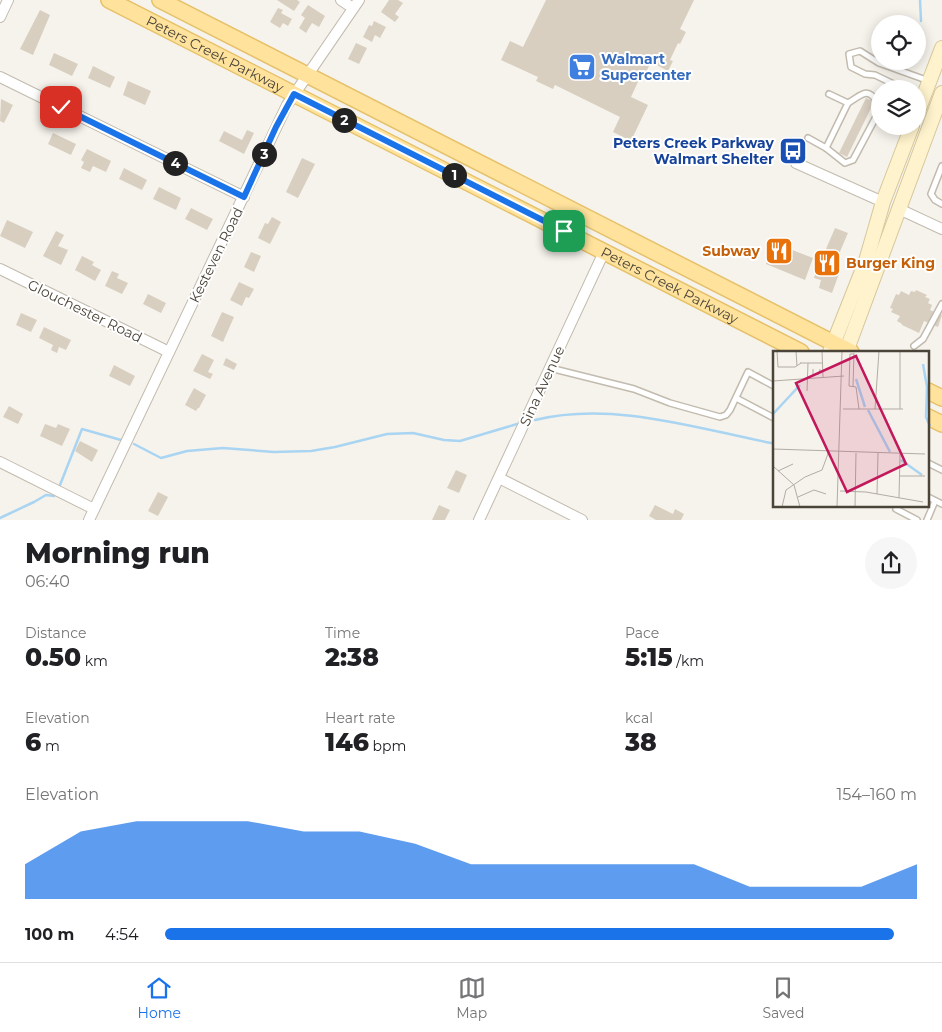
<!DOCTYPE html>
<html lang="en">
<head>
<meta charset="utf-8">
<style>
	body { margin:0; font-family:Montserrat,sans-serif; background:#f6f6f6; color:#202124; height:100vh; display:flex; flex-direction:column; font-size:19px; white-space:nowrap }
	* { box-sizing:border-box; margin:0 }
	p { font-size:16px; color:#757577 }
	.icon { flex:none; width:28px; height:28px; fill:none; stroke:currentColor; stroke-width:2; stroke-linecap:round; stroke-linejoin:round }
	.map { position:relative; height:520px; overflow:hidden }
	.sheet { display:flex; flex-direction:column; background:#fff; flex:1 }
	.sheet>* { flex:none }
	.tools { position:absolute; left:871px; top:15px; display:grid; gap:10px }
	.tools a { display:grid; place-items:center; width:55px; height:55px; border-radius:50%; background:#fff; box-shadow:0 2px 12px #0003; font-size:25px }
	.pin { position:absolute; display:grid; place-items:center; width:42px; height:42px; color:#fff; margin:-21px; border-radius:10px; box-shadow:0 2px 8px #0006 }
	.km { position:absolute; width:25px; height:25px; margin:-12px; border-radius:50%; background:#222; color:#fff; font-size:14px; line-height:25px; text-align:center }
	.round { display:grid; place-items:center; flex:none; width:52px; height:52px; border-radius:26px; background:#f6f6f6 }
	.overview { display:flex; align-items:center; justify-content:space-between; height:85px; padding:0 25px }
	h1 { font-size:28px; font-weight:800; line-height:38px }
	.figures { display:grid; grid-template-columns:repeat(3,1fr); gap:8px; height:85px; padding:5px 25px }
	.figures div { display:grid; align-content:center }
	.figures b { font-size:25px; font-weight:800 }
	.figures small { font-size:14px; font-weight:400 }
	.figures p { font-size:14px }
	.chart { height:140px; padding:10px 25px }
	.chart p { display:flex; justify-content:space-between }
	.chart svg { width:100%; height:90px; margin-top:5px; fill:#1a73e8; opacity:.7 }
	ul { padding:0 25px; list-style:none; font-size:16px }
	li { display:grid; grid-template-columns:80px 60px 1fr; align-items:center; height:38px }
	li i { height:12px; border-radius:6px; background:#1a73e8 }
	.menu { display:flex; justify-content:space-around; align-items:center; height:70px; border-top:1px solid #e0e0e0; background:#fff; font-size:14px; color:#757577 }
	.menu a { display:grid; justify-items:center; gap:2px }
	.menu .current { color:#1a73e8 }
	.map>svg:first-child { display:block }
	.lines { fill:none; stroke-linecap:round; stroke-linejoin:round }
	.stream { stroke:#a9d4f2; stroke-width:2.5 }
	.building { fill:#d8cfc1 }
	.lane-casing { stroke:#c2bbae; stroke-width:8 }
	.street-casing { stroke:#c2bbae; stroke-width:12 }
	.secondary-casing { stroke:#d6c79b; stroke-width:16 }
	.primary-casing { stroke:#e6c16a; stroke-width:18 }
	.lane { stroke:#fff; stroke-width:5 }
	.street { stroke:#fff; stroke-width:10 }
	.secondary { stroke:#fff3cd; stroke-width:14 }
	.primary { stroke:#ffe39c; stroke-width:15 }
	.route-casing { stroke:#fff; stroke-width:10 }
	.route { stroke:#1a73e8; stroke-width:6 }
	.labels { text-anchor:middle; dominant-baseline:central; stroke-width:4; stroke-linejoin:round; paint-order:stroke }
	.street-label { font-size:14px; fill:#4b4439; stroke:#fff }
	.shop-label { font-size:14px; font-weight:bold; fill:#366cbe; stroke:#fff; text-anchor:start }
	.transit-label { font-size:14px; font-weight:bold; fill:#164399; stroke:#fff; text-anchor:end }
	.food-label { font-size:14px; font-weight:bold; fill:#c56008; stroke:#fff; text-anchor:end }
	.inset-river { fill:none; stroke:#a9d4f2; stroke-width:2.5 }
	.inset-road { fill:none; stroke:#b2ada4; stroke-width:1 }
	.view { fill:#c2185b; fill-opacity:0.15; stroke:#c2185b; stroke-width:2.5 }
	.inset-edge { fill:none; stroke:#4b4439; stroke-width:2.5 }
</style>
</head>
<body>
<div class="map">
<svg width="942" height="520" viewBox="0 0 942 520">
	<rect width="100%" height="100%" fill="#f6f3ec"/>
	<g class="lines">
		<g class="stream">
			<polyline points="920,0 921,21"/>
			<path d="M 535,420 C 612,401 695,428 771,443"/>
			<polyline points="134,444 161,458 187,451 223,448 274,452 311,451 335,447 387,434 413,433 444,440 460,441 517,424"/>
			<polyline points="60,485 82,429 121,440"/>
			<polyline points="0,518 34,502 46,495 54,496"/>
		</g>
	</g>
	<g class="building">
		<polygon points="277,0 297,0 300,2 294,11"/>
		<polygon points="389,0 398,0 403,3 395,14 399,17 395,22 381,12"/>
		<polygon points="546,0 694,0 680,29 686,32 680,44 678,43 670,60 673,61 668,71 651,62 646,72 643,71 631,97 648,105 631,141 613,132 620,117 555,85 553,89 536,81 538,77 501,60 510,41 523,47"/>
		<polygon points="308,5 325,16 319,27 312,23 306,33 299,28 305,18 301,15"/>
		<polygon points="278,8 283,10 281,13 292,19 288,26 283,23 280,28 270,22"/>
		<polygon points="40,10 50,15 33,55 20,49"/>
		<polygon points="374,21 386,27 380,38 375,35 372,42 363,37 369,25 372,26"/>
		<polygon points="356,43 367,48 359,64 348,59"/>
		<polygon points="54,53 78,64 72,76 49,65"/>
		<polygon points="93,66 115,77 110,88 88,78"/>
		<polygon points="128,81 151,91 145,105 123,95"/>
		<polygon points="866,98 874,102 847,157 839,153"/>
		<polygon points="1,99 13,105 4,123 0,121"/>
		<polygon points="247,130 254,133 244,154 219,141 224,131 242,140"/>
		<polygon points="53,133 76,144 71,155 48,144"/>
		<polygon points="87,149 111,161 106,172 93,166 90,172 81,168 84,162 81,160"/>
		<polygon points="302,158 315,164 298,198 286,192"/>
		<polygon points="124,168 147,180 142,190 119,179"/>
		<polygon points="159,187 181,198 176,210 153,199"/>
		<polygon points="191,208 213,219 207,230 185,219"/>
		<polygon points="272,217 281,222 270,244 258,238 265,223 268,224"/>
		<polygon points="7,220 33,232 25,248 0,236"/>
		<polygon points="835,228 848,233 839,254 826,249"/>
		<polygon points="56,231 64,235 58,246 68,250 61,265 43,256"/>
		<polygon points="774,243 813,258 805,280 766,264"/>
		<polygon points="251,252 261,256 254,272 244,267"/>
		<polygon points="82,256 94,262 92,265 101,270 95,281 75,270"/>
		<polygon points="822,256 837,262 834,268 840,271 832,293 819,288 821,280 814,278"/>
		<polygon points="112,271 119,274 117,278 128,283 122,294 105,286"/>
		<polygon points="239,282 254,289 249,298 246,297 242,306 230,300"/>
		<polygon points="916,290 927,295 925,297 930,299 928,303 932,305 930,310 942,315 938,327 924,321 919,333 902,325 902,324 897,321 900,316 891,312 893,309 890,308 896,294 899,295 901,291 909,295 911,291 915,292"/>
		<polygon points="148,294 166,303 161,313 143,304"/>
		<polygon points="222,312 234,317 223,342 211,336"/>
		<polygon points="21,313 37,320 31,332 16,325"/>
		<polygon points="44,327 71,340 66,350 59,347 57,353 51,350 53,345 39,338"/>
		<polygon points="202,354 214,360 208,372 213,374 210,379 193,371"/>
		<polygon points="226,358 237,364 234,370 223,365"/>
		<polygon points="114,365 135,376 130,386 109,376"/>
		<polygon points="194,388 206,395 199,408 198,408 196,411 185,405"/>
		<polygon points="9,406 23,414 18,424 3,417"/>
		<polygon points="45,424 56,428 58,424 70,429 62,446 40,436"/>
		<polygon points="80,441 98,450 92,462 75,451"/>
		<polygon points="456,470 467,475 459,493 447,488"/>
		<polygon points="158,492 168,497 158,516 148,511"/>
		<polygon points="439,505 450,510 445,520 432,520"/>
		<polygon points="655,505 673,514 675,509 684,514 681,520 656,520 649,516"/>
	</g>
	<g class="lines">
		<g class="lane-casing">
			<g id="lane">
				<polyline points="904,89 875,75 865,74 851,67 849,54 860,51 879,63 929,81"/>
				<polyline points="808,138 826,148 848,103 829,94"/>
				<path d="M 826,148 L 845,163 L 853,160 L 877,115 L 878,103 C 867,86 862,95 848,103"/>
				<polyline points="942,166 931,194 935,200 942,204"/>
				<polyline points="914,346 923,339 942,304"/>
				<polyline points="550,368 634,389 670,403 720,417 726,415 730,410 748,372 774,386"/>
				<polyline points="736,398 774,418"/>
				<polyline points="928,463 942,470"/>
				<polyline points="928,497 942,504"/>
				<polyline points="896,509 917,520"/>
				<polyline points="927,520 935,501"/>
			</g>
		</g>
		<g class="street-casing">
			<g id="street">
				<polyline points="341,0 353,8"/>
				<polyline points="0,17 8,0"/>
				<polyline points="0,77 244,197"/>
				<polyline points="796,163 883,202"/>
				<polyline points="899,209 942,229"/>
				<polyline points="0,269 169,352"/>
				<polyline points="0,462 94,509"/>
				<polyline points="499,478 582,520"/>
				<polyline points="89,520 287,105 359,0"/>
				<polyline points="479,520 604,252"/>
			</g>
		</g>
		<g class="secondary-casing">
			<g id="secondary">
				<polyline points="918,111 942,48"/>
				<polyline points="830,352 866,261 883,202 912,126"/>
				<polyline points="846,352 942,93"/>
			</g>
		</g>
		<g class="primary-casing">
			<g id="primary">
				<path id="s1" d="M 109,0 L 801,352"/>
				<polyline points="160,0 851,352"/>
				<polyline points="928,391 942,398"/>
				<polyline points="928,417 942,424"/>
			</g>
		</g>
		<use href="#lane" class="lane"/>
		<use href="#street" class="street"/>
		<use href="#secondary" class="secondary"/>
		<use href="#primary" class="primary"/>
	</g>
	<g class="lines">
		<g class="route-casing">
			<polyline id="route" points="61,107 244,197 276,127 294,94 564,231"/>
		</g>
		<use href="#route" class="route"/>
	</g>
	<defs>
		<g id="supermarket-square" transform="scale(1.4375)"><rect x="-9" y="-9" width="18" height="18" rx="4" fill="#3f7fe0" stroke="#fff"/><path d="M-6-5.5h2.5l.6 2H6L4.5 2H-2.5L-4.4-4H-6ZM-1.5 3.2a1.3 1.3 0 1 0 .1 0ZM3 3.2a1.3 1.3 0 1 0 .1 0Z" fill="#fff"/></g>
		<g id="bus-square" transform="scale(1.4375)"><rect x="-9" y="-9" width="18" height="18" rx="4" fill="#1a4fb4" stroke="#fff"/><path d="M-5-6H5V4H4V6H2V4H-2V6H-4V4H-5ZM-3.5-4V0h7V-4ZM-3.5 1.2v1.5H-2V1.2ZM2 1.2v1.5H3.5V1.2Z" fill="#fff"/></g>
		<g id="restaurant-square" transform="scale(1.4375)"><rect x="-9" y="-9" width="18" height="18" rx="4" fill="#e8710a" stroke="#fff"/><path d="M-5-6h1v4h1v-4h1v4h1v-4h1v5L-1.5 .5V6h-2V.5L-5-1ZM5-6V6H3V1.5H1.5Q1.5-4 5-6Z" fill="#fff"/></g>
	</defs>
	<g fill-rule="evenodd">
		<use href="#supermarket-square" x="582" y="67"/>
		<use href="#bus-square" x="793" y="151"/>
		<use href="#restaurant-square" x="779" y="251"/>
		<use href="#restaurant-square" x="827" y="263"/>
	</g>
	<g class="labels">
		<g class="street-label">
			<text stroke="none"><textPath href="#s1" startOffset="119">Peters Creek Parkway</textPath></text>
			<text transform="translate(216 255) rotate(-64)">Kesteven Road</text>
			<text stroke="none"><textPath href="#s1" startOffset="629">Peters Creek Parkway</textPath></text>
			<text transform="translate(85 311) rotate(26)">Glouchester Road</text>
			<text transform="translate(542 386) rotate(-65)">Sina Avenue</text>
		</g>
		<g class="shop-label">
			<text x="601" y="59">Walmart<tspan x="601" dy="16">Supercenter</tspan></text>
		</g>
		<g class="transit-label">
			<text x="774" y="143">Peters Creek Parkway<tspan x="774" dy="16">Walmart Shelter</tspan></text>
		</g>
		<g class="food-label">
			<text x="760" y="251">Subway</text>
			<text x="846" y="263" text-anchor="start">Burger King</text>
		</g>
	</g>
	<g transform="translate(773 351)">
		<rect width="156" height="156" fill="#f6f3ec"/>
		<path class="inset-river" d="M 150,13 L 154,36 L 153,66 L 157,75M 83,28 L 92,56M 95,59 L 117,101M 0,63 L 27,34M 128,109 L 149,124"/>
		<path class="inset-road" d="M 4,0 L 5,16 L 22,16 L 28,12M 23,0 L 24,15M 49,0 L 50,26M 81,3 L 77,3 L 76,35 L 83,36 L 86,58M 27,12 L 49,12M 40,18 L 40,24 L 46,23 L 47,18M 0,30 L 71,25M 80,35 L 81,2M 34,40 L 35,12M 70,58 L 130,58M 102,58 L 106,0M 127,58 L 127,0M 0,98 L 152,103M 0,115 L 21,134 L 27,156M 5,120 L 20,113M 126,125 L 152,125M 67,140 L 93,141 L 150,151M 104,143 L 105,102M 25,146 L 41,139 L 53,143M 126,147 L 127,103M 9,156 L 13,139 L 32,126 L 49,119 L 56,100M 64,156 L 69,0M 82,156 L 83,102"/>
		<path class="view" d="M 83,5 L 133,113 L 74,141 L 23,32 Z"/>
		<rect width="156" height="156" class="inset-edge"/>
	</g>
</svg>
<div class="tools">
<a><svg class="icon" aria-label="locate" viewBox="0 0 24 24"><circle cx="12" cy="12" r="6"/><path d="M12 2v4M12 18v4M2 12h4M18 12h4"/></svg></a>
<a><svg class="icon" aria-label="layers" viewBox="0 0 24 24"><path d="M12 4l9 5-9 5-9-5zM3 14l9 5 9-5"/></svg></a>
</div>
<div class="pin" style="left:564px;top:231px;background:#1e9e55"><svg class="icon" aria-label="arrive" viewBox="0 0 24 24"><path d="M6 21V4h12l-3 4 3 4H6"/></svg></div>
<div class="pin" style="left:61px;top:107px;background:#d93025"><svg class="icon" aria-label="check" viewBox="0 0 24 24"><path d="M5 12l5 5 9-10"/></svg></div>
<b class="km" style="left:454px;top:175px">1</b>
<b class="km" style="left:344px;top:120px">2</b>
<b class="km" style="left:264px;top:154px">3</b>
<b class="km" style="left:175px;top:163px">4</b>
</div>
<section class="sheet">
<div class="overview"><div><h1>Morning run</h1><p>06:40</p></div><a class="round"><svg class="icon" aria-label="share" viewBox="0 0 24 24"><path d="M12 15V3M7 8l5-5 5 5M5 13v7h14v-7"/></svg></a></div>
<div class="figures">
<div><p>Distance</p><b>0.50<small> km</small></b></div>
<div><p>Time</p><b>2:38</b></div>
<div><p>Pace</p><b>5:15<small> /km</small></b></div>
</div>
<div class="figures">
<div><p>Elevation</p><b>6<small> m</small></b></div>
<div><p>Heart rate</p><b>146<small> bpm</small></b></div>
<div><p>kcal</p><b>38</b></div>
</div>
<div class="chart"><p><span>Elevation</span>154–160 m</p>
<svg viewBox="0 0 160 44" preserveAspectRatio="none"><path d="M0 44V27L10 11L20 6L30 6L40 6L50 11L60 11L70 17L80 27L90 27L100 27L110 27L120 27L130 38L140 38L150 38L160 27V44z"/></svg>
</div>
<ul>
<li><b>100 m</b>4:54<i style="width:97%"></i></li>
</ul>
</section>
<nav class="menu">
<a class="current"><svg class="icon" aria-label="home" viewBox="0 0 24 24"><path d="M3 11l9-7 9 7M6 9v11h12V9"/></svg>Home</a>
<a><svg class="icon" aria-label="map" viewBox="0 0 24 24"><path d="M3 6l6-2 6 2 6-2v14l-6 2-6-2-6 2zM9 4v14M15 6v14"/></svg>Map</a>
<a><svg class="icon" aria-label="saved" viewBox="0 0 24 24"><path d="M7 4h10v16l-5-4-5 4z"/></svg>Saved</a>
</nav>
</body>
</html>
